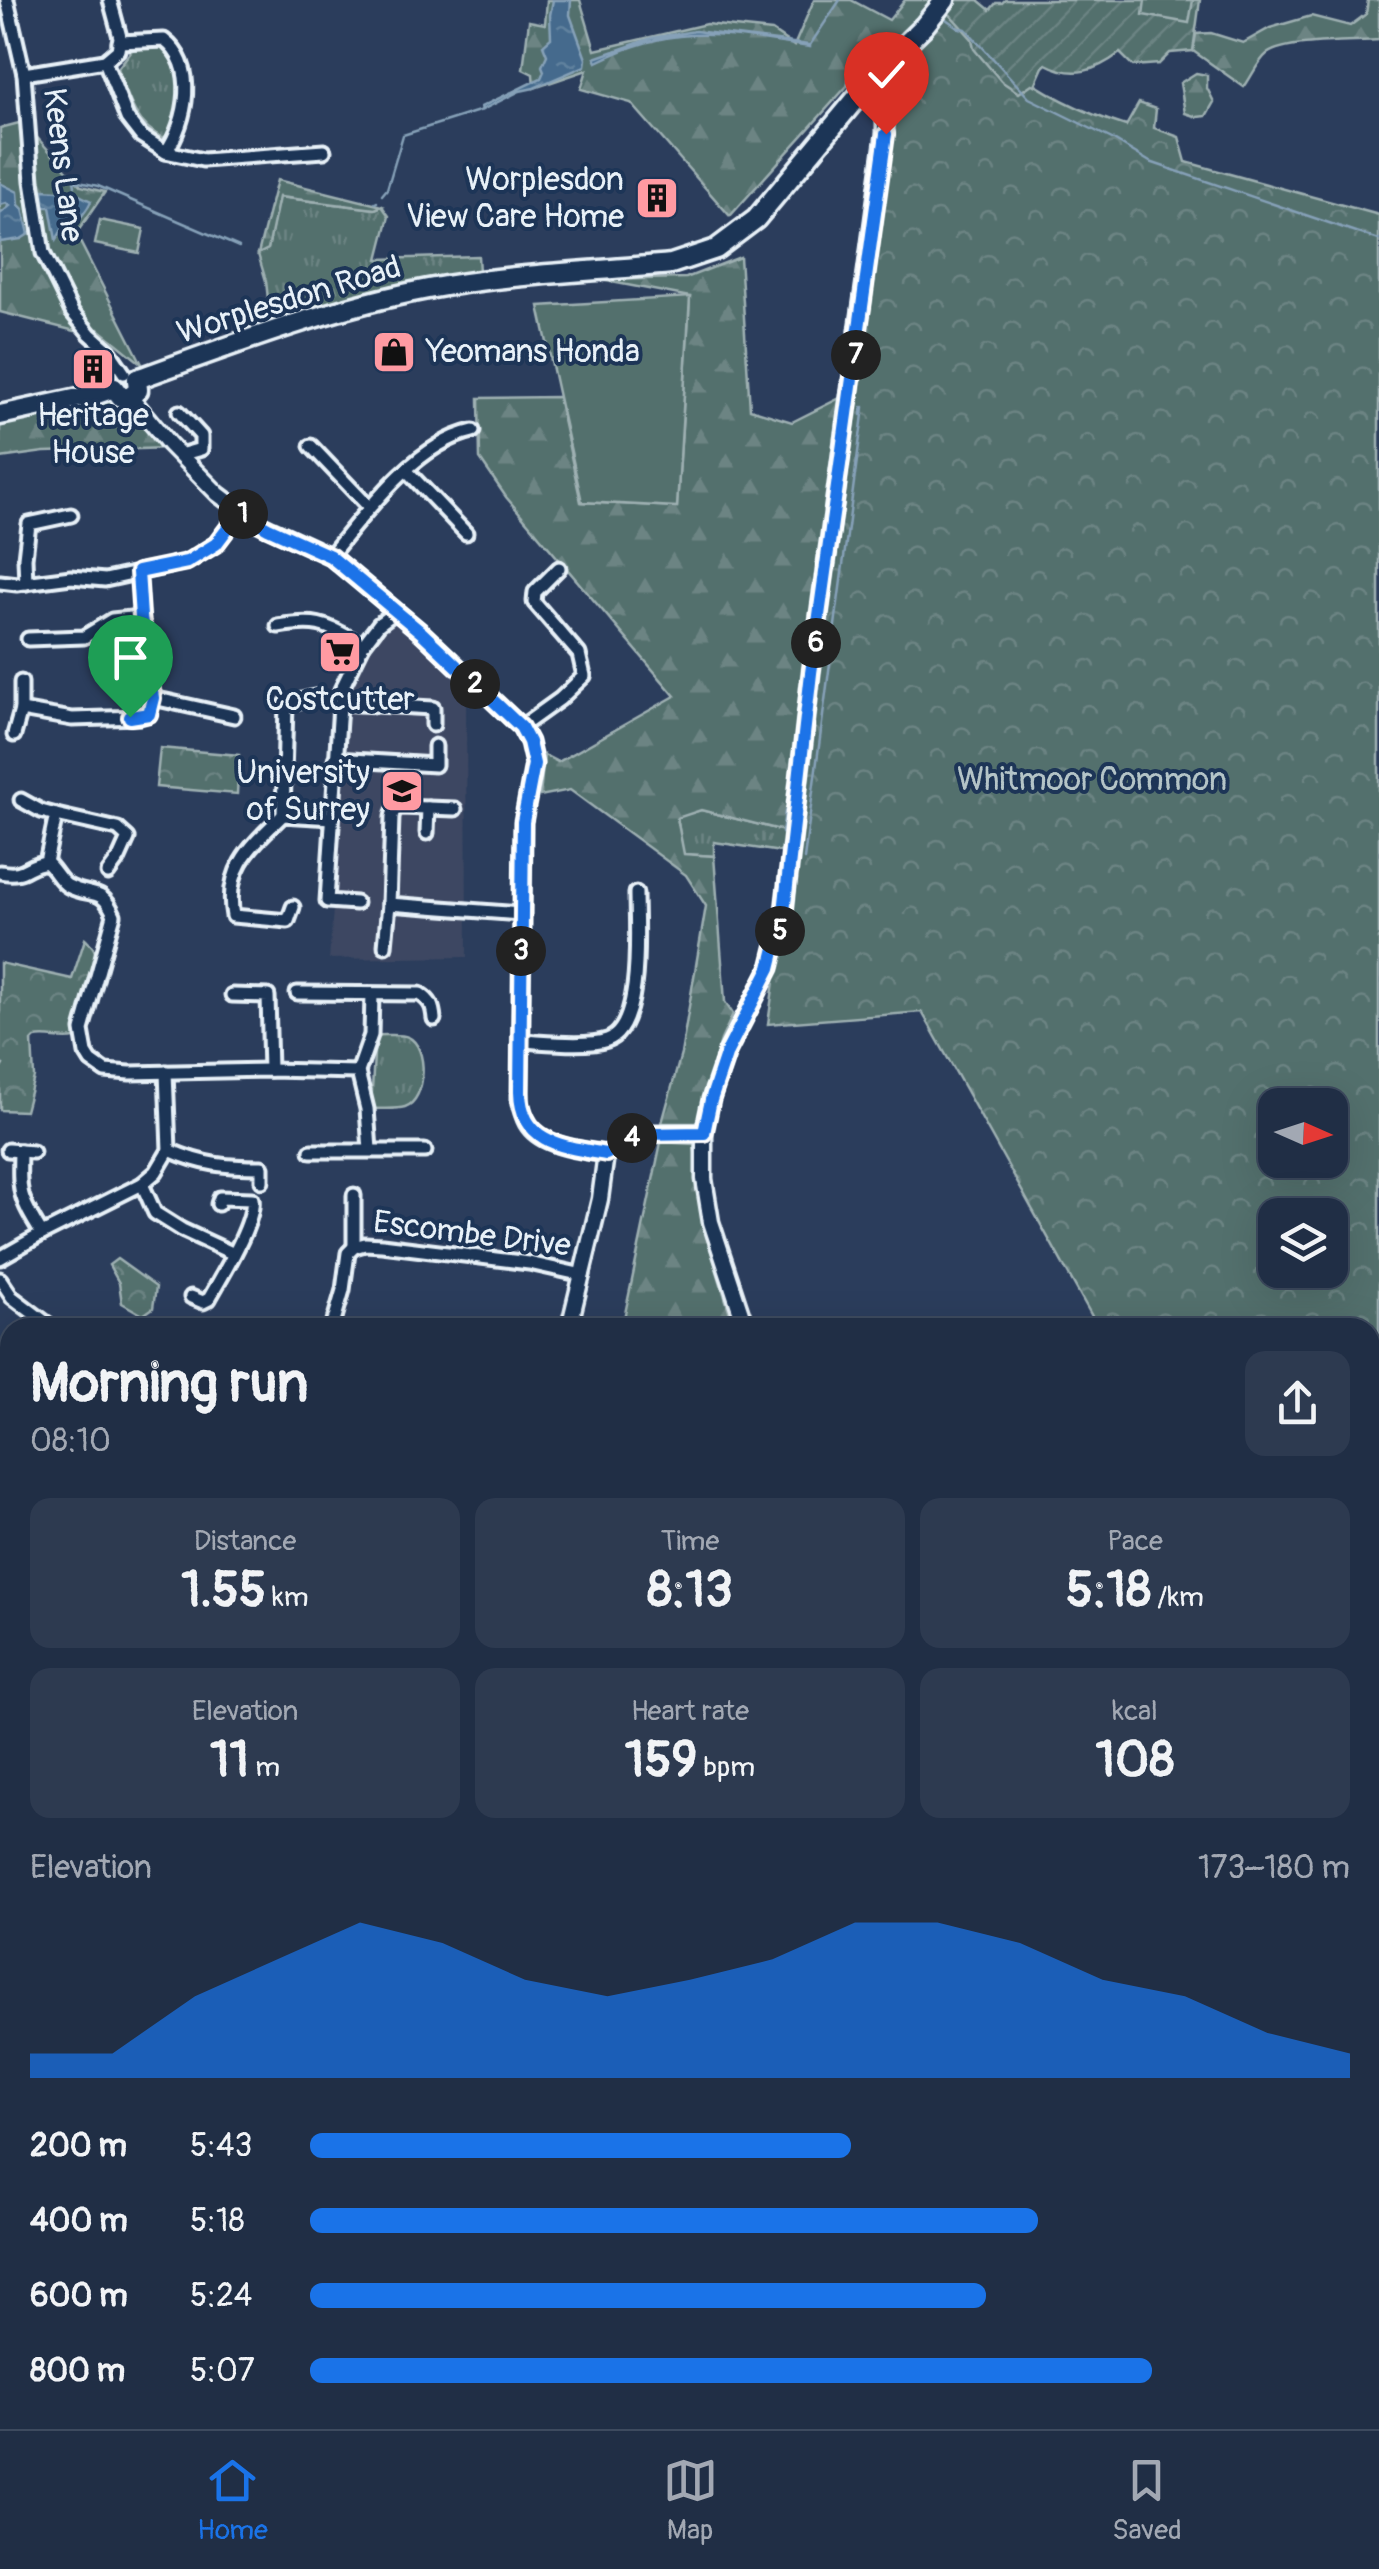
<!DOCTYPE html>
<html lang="en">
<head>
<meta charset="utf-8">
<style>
	body { margin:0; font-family:Pangolin,sans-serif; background:#2d3a50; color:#f1f3f6; height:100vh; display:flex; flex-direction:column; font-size:38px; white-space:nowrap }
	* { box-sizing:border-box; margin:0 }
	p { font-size:32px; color:#a2a8b3 }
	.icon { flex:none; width:55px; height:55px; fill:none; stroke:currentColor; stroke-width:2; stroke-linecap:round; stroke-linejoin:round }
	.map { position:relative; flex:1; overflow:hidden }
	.side { position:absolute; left:0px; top:1318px; width:1380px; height:1112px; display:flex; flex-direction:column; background:#202e45; border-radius:30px 30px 0 0; box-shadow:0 10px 40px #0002,0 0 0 2px #3d4a5e }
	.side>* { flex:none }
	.needle { width:65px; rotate:93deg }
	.fabs { position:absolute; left:1258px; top:1088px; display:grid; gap:20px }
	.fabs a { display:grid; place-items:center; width:90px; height:90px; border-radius:20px; background:#202e45; box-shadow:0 10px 40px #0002,0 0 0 2px #3d4a5e; font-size:50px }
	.pin { position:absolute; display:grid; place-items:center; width:85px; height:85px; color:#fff; margin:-102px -42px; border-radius:50% 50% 50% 0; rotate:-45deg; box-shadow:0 0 10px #0007 }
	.pin .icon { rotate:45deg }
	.km { position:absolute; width:50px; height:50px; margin:-25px; border-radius:50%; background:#222; color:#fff; font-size:28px; line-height:50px; text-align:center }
	.round { display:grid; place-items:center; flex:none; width:105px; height:105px; border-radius:20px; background:#2d3a50 }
	.overview { display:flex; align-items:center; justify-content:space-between; height:170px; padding:0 30px }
	h1 { font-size:55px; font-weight:800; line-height:75px }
	.figures { display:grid; grid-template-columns:repeat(3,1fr); gap:15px; height:170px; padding:10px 30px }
	.figures div { display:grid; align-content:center; border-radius:20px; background:#2d3a50; text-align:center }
	.figures b { font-size:50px; font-weight:800 }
	.figures small { font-size:28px; font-weight:400 }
	.figures p { font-size:28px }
	.chart { height:280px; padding:20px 30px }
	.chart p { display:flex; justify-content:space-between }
	.chart svg { width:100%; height:180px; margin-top:10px; fill:#1a73e8; opacity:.7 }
	ul { padding:0 30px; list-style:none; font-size:32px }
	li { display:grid; grid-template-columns:160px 120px 1fr; align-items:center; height:75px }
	li i { height:25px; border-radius:12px; background:#1a73e8 }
	.menu { display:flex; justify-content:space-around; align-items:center; height:140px; border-top:2px solid #3d4a5e; background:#202e45; font-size:28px; color:#a2a8b3 }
	.menu a { display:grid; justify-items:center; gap:5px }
	.menu .current { color:#1a73e8 }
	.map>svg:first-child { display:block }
	.built { fill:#3c4762 }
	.grass { fill:url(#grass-tufts); stroke:#9eb0b2; stroke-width:2.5 }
	.forest { fill:url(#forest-firs); stroke:#9eb0b2; stroke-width:2.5 }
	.park { fill:url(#park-crowns); stroke:#9eb0b2; stroke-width:2.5; fill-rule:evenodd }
	.garden { fill:url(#garden-furrows); stroke:#9eb0b2; stroke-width:2.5 }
	.pitch { fill:#536f6d; stroke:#9eb0b2; stroke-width:2.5 }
	.water { fill:url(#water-ripples); stroke:#86a1b8; stroke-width:2.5 }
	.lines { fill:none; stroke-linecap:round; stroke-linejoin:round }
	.stream { stroke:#86a1b8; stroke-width:2.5 }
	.minor-casing { stroke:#e8f1f8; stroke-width:19 }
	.tertiary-casing { stroke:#e8f1f8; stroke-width:21 }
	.primary-casing { stroke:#e8f1f8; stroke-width:25 }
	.minor { stroke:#1d3557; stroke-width:11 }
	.tertiary { stroke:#1d3557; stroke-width:14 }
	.primary { stroke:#1d3557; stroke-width:18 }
	.rail { stroke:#e8f1f8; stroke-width:2.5 }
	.route-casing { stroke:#fff; stroke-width:20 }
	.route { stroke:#1a73e8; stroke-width:12 }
	.labels { text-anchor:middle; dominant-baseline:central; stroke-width:8; stroke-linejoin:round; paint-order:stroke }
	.street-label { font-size:32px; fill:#e8f1f8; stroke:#1d3557 }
	.poi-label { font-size:32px; fill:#e8f1f8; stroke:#1d3557; text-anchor:end }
	.park-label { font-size:32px; fill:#b4c4c7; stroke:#1d3557 }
</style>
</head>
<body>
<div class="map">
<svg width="1379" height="2429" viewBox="0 0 1379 2429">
	<defs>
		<pattern id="grass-tufts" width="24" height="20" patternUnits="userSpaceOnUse" patternTransform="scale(2.5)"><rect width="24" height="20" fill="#536f6d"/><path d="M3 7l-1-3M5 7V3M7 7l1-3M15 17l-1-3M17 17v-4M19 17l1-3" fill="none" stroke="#6c8483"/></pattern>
		<pattern id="forest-firs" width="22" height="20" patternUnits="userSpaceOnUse" patternTransform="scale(2.5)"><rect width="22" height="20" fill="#536f6d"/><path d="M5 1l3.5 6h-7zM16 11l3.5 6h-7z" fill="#6c8483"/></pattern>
		<pattern id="park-crowns" width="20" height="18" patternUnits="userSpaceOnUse" patternTransform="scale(2.5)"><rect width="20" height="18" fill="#536f6d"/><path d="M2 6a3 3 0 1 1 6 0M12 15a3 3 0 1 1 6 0" fill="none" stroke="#6c8483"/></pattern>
		<pattern id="garden-furrows" width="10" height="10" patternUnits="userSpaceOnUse" patternTransform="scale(2.5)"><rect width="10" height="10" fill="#536f6d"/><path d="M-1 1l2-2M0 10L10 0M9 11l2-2" fill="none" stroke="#6c8483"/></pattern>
		<pattern id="water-ripples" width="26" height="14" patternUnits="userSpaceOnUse" patternTransform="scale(2.5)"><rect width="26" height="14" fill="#456b8d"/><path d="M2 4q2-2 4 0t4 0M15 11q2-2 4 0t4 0" fill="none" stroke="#60819e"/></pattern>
	</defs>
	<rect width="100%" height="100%" fill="#2b3d5c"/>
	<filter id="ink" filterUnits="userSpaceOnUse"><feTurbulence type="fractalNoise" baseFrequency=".01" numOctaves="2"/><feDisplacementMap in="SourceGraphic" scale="20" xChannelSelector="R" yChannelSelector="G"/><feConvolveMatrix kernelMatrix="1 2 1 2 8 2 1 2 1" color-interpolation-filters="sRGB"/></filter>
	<g filter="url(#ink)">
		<polygon class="built" points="389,625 405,625 466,681 467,957 329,959 335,884 344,716 356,668 367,648"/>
		<g class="grass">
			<path d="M 157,45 L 166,45 C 171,52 177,59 179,67 C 185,92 182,120 164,138 C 135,126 127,95 118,68 L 132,50 Z"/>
			<polygon points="278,197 375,209 382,206 389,216 378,259 478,256 479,272 374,290 271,326 266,281 258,254 268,249"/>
			<polygon points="701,810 788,832 781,852 714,842 714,856 683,854 677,817"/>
			<path d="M 375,1035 C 384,1036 400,1033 408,1037 C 429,1046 427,1100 405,1107 C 395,1110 381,1108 371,1109 Z"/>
		</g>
		<g class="forest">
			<polygon points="547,0 580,0 595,50 706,24 772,31 794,46 814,0 851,0 889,20 905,0 940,0 884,51 853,67 847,86 730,216 631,103 581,89 587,70 534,88 533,74 523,69 529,21 545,24"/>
			<path d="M 1368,0 L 1379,0 L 1379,40 C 1353,42 1286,40 1267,54 C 1258,61 1251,78 1244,87 L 1193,51 L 1196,34 L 1211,33 L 1243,43 L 1270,28 L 1311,16 L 1350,26 L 1366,14 Z"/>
			<polygon points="1196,73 1207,75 1207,88 1214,102 1206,116 1197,117 1185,113 1180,83"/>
			<polygon points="23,122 81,186 105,192 76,234 142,364 99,329 75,331 0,312 0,128"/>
			<polygon points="277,180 382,206 375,209 279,197 268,249 258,254"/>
			<polygon points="740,257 750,409 792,422 844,396 788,832 701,810 677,818 684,854 714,856 725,1002 733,1014 721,1040 696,1123 662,1123 681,1054 706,906 686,875 570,790 540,796 544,755 558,762 675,696 506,497 480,459 479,398 558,397 581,502 677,507 690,297 601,280 686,278"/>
			<polygon points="95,400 120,403 168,448 44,452 0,458 0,418"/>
			<polygon points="661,1142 694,1144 707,1238 734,1327 622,1328"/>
			<polygon points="430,2420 583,2420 568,2429 429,2429"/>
			<polygon points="611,2420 713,2420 712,2429 615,2429"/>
			<polygon points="733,2420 848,2420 859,2423 860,2420 904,2420 904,2429 733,2429"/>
		</g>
		<g class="park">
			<path d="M 946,10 C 996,65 1055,104 1126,126 L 1139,103 L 1156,109 L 1154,128 L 1179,137 L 1186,162 L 1379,215 L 1379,1997 L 1370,1974 L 1370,1328 L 1098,1327 L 922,1012 L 768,1024 L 903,67 ZM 1275,1105 L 1330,1105 L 1330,1160 L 1275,1160 ZM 1275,1215 L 1330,1215 L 1330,1270 L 1275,1270 Z"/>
			<polygon points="160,748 239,755 237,794 156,787"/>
			<path d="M 85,939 C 90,944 93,945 95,952 C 98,962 77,1020 75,1038 C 61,1041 48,1035 35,1038 L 32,1041 L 34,1077 L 25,1111 L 0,1110 L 0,1070 L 3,1065 L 0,1063 L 0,963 L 72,979 Z"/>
			<polygon points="117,1259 156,1287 153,1308 143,1315 122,1303 119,1283 109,1265"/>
			<polygon points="0,1348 10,1351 10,1429 0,1427"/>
			<polygon points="1379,2286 1379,2429 1360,2429 1354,2424 1355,2420 1370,2420 1370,2335"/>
		</g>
		<path class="garden" d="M 955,0 L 978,0 L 990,10 L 996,3 L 1002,3 L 1005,0 L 1200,0 L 1193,51 L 1170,53 L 1159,64 L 1133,66 L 1120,53 C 1096,71 1074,79 1046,64 L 1043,67 L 1035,85 L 1032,84 L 1019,93 L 1001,81 L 974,49 L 972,39 L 946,10 Z"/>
		<g class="pitch">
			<polygon points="1145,0 1193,0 1189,23 1143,15"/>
			<polygon points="100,220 144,229 139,253 95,244"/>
			<polygon points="690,297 677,507 582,502 539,306"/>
		</g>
		<g class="water">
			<polygon points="553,0 571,0 570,15 586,59 585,66 534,88 520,91 482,110 481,107 541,78 544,71 542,66 547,55 543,45 551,38 550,15"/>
			<path d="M 695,31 L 810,45 L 810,47 C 725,35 677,21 597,62 L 595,58 L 652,38 Z"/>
			<polygon points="0,183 18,192 19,205 23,209 29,234 21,239 0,242 0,214 10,206 7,203 0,205"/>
			<path d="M 43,190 L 73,192 L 91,201 C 87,213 75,220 72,233 L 67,222 L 56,240 L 50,207 L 44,207 Z"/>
		</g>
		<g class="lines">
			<g class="stream">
				<polyline points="943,17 959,28 966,29 1029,98 1112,139 1150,162 1379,240"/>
				<polyline points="810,45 840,0"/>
				<polyline points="75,186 74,181 98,186 239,247"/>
				<polyline points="382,195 387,189 403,135 482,110"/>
				<polyline points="375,203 377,202"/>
				<polyline points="861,415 862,407"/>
				<polyline points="782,833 785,811"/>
				<polyline points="804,859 864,407"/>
				<polyline points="708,2420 708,2429"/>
				<polyline points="866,2420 866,2429"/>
			</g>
			<g class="minor-casing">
				<g id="minor">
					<polyline points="7,0 24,74 32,181 43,253 72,312 90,334 109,351 124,373"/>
					<path d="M 105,61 L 127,118 L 141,136 L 166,152 C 187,121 198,66 164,40 L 119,42"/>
					<polyline points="24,74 105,61 118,50 120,37 110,0"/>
					<polyline points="166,152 203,160 324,151"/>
					<polyline points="179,412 201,436 201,449 180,455"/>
					<polyline points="311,446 369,507"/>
					<polyline points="407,471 466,533"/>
					<path d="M 330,556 C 366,512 415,444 473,431"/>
					<polyline points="0,582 17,584 71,577 105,580 187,562 216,544 240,512"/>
					<polyline points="26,583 25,558 29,524 71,515"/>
					<path d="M 278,626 C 321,619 325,625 363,645"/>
					<polyline points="28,639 84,637 112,620 141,617"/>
					<polyline points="153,698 234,716"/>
					<polyline points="340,703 433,708 433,725"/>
					<polyline points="21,710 21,682"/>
					<polyline points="521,727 560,699 584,676 579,654 534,602 535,592 559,568"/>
					<polyline points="14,735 21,710 72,719 140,717 149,714 153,698 141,617 138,572"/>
					<polyline points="335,759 435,765 435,746"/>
					<polyline points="21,800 41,811 56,815"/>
					<polyline points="455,809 400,807 394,810 392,817 389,904 521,914"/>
					<polyline points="283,815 286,704 315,697"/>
					<polyline points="427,833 428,808"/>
					<path d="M 46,862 C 55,869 59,881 68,886 C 91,898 102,886 114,915 L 82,1030 L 86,1053 L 91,1061 L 105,1071 L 130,1073 L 270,1070 L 358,1072"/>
					<polyline points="46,862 56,815 118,829 128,838 119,858 108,873"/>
					<path d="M 0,872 C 27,877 24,865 46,862"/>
					<polyline points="356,903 327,901 341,690 363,645 379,624 395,612"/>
					<path d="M 293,907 L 288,921 L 233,916 C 224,868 251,846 283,815 L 332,818"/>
					<polyline points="385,946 389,904"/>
					<path d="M 297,993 L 420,994 C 431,1001 433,1007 434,1019"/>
					<polyline points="232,995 268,996 270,1070"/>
					<path d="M 521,1041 C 543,1042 588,1047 607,1040 C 644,1028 636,925 636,893"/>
					<polyline points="8,1150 33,1152"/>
					<path d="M 169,1150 C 203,1165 226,1167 262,1167 L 262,1181"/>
					<polyline points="370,1150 367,1109 358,1072 371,1035 372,994"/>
					<path d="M 20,1151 C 19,1194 19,1197 42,1234"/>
					<polyline points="311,1151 425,1151"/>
					<polyline points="142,1184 155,1213 182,1230 234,1254"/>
					<polyline points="354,1195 354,1247"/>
					<polyline points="354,1247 365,1244 382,1245 529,1263 583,1275"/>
					<polyline points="0,1258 42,1234 142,1184 156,1172 169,1150 166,1072"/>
					<polyline points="0,1279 12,1297 53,1328"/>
					<path d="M 191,1297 L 203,1302 L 209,1299 C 221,1277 256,1222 252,1199 L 220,1198 L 218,1204"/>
					<polyline points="332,1328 343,1290 348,1253 354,1247"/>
					<polyline points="0,1433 10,1435"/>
					<polyline points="0,1741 10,1741"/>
					<polyline points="0,1897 10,1881"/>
					<polyline points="0,1996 10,2000"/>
					<polyline points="0,2124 10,2128"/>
					<polyline points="0,2248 10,2250"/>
					<polyline points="1370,2413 1379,2409"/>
					<polyline points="1334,2429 1354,2420"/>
				</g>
			</g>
			<g class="tertiary-casing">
				<g id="tertiary">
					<path d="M 130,397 L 169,444 L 218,494 L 254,521 L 330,556 L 422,633 L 521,727 L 529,742 L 534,764 L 523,822 L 520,1103 C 522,1110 524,1119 529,1126 C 544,1147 583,1150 606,1154"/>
					<polyline points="606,1154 643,1133 704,1133"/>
					<polyline points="569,1328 600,1199 606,1154"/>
					<polyline points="746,1328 711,1222 704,1179 704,1133 711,1099 727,1052 770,968 784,912 811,673 885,133 885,105 881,88"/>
					<polyline points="0,1543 10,1547"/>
					<polyline points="725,2429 726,2420"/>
				</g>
			</g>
			<g class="primary-casing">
				<g id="primary">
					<polyline points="880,69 924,26 945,0"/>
					<polyline points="864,89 871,91 881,88 885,81 880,69"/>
					<path d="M 864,89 C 857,81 859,72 868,67 L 880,69"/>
					<path d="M 137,379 C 233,345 328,308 428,289 C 508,274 590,272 671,264 L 716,249 L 756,219 L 864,89"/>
					<polyline points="114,388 121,397 130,397 138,390 137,379"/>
					<polyline points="0,415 97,394 114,388"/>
				</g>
			</g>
			<use href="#minor" class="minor"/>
			<use href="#tertiary" class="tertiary"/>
			<use href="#primary" class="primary"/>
			<g class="rail">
				<polyline points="0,1646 10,1646"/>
				<polyline points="1370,1731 1379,1731"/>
			</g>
		</g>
	</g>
	<g class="lines" filter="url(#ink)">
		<g class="route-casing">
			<path id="route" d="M 130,717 L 149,714 L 153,698 L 141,617 L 138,572 L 187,562 L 216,544 L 240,512 L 268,528 L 330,556 L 422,633 L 521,727 L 529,742 L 534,764 L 523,822 L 520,1092 C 521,1144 565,1147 606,1154 L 642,1134 L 704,1133 L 711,1100 L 727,1052 L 770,968 L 784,912 L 811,673 L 886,134"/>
		</g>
		<use href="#route" class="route"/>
	</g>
	<defs>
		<g id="building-square" transform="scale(2.25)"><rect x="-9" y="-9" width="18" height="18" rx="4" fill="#ff9aa2" stroke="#1d3557"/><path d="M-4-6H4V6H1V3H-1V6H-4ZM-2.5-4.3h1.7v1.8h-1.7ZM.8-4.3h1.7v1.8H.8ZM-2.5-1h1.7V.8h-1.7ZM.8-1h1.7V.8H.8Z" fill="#111"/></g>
		<g id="shop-square" transform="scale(2.25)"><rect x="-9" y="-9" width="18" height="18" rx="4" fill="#ff9aa2" stroke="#1d3557"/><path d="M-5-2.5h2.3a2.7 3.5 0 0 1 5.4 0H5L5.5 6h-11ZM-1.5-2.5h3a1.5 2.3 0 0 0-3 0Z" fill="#111"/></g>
		<g id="supermarket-square" transform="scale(2.25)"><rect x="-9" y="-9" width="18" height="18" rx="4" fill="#ff9aa2" stroke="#1d3557"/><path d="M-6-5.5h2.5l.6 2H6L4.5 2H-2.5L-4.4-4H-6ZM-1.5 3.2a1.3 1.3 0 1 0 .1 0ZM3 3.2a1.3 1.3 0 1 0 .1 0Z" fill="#111"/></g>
		<g id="university-square" transform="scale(2.25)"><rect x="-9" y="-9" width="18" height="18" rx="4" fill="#ff9aa2" stroke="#1d3557"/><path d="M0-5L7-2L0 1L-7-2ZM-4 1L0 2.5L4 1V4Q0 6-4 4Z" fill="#111"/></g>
	</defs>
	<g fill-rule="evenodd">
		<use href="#building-square" x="657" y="198"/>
		<use href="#shop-square" x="394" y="352"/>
		<use href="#building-square" x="93" y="369"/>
		<use href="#supermarket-square" x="340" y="652"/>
		<use href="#university-square" x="402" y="791"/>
	</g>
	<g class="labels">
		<g class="street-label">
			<text transform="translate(63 165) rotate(83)">Keens Lane</text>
			<text transform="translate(289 300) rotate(-17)">Worplesdon Road</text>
			<text transform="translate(472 1234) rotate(7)">Escombe Drive</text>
		</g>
		<g class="poi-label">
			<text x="624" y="180">Worplesdon<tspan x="624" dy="37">View Care Home</tspan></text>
			<text x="426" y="352" text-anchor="start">Yeomans Honda</text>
			<text x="93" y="416" text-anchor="middle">Heritage<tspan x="93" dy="37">House</tspan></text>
			<text x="340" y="700" text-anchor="middle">Costcutter</text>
			<text x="370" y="773">University<tspan x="370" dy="37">of Surrey</tspan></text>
		</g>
		<g class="park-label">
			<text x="1092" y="780">Whitmoor Common</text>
		</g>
	</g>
</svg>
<div class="fabs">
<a><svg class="needle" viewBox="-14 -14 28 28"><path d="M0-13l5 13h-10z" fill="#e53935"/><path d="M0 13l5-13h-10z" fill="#a2a8b3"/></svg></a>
<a><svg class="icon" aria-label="layers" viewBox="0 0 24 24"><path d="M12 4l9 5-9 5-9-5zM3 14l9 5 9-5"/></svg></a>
</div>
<div class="pin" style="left:130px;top:717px;background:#1e9e55"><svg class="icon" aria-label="arrive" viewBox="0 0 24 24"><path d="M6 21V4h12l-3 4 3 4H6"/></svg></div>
<div class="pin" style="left:886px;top:134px;background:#d93025"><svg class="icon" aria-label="check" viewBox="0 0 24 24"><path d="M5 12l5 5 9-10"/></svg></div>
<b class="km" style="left:243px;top:514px">1</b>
<b class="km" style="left:475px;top:684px">2</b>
<b class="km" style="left:521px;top:951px">3</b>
<b class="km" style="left:632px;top:1138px">4</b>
<b class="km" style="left:780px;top:931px">5</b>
<b class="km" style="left:816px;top:643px">6</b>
<b class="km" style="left:856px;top:355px">7</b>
<section class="side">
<div class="overview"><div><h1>Morning run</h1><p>08:10</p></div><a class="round"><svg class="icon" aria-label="share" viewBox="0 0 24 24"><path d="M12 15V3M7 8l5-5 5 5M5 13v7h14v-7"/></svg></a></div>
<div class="figures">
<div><p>Distance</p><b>1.55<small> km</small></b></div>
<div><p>Time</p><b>8:13</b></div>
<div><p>Pace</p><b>5:18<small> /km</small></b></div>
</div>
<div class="figures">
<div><p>Elevation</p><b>11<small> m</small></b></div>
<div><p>Heart rate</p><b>159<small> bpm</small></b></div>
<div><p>kcal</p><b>108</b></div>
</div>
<div class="chart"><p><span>Elevation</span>173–180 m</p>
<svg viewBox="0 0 160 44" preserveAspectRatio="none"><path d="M0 44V38L10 38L20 24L30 15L40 6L50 11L60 20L70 24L80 20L90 15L100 6L110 6L120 11L130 20L140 24L150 33L160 38V44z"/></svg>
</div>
<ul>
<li><b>200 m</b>5:43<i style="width:52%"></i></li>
<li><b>400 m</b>5:18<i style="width:70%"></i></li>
<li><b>600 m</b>5:24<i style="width:65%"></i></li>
<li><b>800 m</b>5:07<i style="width:81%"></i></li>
</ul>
</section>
</div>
<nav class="menu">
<a class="current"><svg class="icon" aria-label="home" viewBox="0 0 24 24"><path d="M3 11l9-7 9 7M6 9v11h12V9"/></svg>Home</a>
<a><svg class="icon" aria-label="map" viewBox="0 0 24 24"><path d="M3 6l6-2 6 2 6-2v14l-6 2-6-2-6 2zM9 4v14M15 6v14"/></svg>Map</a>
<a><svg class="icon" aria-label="saved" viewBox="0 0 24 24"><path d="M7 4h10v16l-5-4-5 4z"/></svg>Saved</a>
</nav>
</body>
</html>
